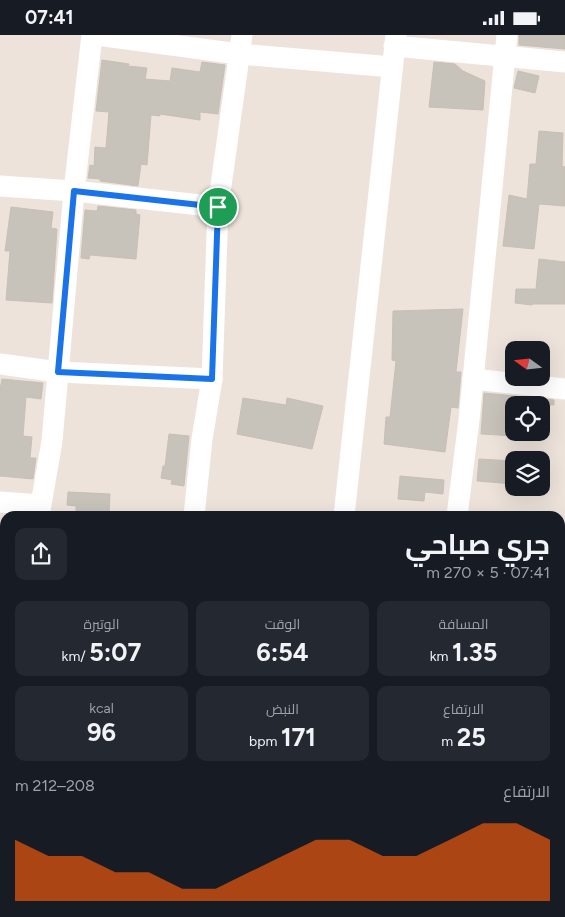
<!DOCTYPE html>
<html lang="ar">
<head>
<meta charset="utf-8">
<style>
	body { margin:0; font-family:Figtree,Cairo,sans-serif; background:#242831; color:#f1f3f6; direction:rtl; height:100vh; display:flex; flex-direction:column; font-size:19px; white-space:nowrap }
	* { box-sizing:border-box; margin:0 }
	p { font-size:16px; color:#9ea1a6 }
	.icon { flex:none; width:28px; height:28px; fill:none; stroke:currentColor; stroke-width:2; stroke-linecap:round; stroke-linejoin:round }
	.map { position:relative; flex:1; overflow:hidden; direction:ltr }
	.sheet { position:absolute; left:0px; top:476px; width:565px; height:406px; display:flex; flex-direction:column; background:#171b24; border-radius:15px 15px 0 0; box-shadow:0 5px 20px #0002; direction:rtl }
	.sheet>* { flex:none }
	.needle { width:32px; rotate:285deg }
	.controls { position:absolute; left:505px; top:306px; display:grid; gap:10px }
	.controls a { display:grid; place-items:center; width:45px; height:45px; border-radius:10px; background:#171b24; box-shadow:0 5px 20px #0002; font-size:25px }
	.pin { position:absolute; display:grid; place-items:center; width:42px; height:42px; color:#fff; margin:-21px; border:2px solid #fff; border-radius:50%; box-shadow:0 1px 5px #0007 }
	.round { display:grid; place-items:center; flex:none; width:52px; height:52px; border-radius:10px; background:#242831 }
	.headline { display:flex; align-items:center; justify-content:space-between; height:85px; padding:0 15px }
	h1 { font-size:28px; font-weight:700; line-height:38px }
	.metrics { display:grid; grid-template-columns:repeat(3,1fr); gap:8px; height:85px; padding:5px 15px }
	.metrics div { display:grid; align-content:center; border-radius:10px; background:#242831; text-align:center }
	.metrics b { font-size:25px; font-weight:700 }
	.metrics small { font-size:14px; font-weight:400 }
	.metrics p { font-size:14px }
	.chart { height:140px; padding:10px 15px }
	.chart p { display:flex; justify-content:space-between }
	.chart svg { width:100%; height:90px; margin-top:5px; fill:#ea580c; opacity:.7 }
	.status { display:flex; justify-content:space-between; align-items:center; height:35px; padding:0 25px; background:#171b24; direction:ltr }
	.status svg { height:14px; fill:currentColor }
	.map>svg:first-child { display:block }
	.building { fill:#c7c2ba; stroke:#c8bfb5 }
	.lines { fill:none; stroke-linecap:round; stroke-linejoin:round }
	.minor { stroke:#fff; stroke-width:21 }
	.route-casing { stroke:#fff; stroke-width:10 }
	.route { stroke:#1a73e8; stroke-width:6 }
</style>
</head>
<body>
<div class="status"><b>07:41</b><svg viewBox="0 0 49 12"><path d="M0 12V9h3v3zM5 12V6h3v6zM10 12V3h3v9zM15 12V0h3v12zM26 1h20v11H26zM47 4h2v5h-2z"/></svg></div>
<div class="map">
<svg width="565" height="882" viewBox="0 0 565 882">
	<rect width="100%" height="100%" fill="#ede3db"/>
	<g class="building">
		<polygon points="519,0 565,0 565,14 519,10"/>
		<polygon points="102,25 129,29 128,31 147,33 145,44 170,46 172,33 200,37 202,27 225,30 218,79 200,77 200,85 160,79 160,81 151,80 147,130 141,129 138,151 100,146 100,144 88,143 90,130 94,131 95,112 106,113 109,77 96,76"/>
		<polygon points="434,27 455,29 463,36 485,46 483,75 429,72"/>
		<polygon points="518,36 539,41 535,58 514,53"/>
		<polygon points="539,96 563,98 562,131 565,132 565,171 539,169 534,214 503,211 509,160 527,164 530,129 536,129"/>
		<polygon points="98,171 136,175 136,179 140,180 136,224 90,220 89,224 81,223 85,175 97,176"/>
		<polygon points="11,172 53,177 51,193 57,194 52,268 6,265 10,216 5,216"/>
		<polygon points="539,224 565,227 565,269 532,269 532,270 515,268 516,254 536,254"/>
		<polygon points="463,274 456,337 461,337 458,373 451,372 445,417 384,409 386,382 390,382 396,326 392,325 393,276"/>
		<polygon points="2,344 43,348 41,364 26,362 23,401 32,402 30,423 36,423 33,444 0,441 0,354"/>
		<polygon points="484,358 554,365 554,370 514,370 514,401 481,399"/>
		<polygon points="243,363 286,370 287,363 323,371 312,414 237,399"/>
		<polygon points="169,399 189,401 184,451 171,449 172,445 161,443 163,431 165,431"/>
		<polygon points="479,424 514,426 514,449 477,446"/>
		<polygon points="400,441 444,445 443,459 425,457 424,466 398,464"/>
		<polygon points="68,457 110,459 109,481 76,481 76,471 67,470"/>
	</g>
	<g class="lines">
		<g class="minor">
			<polyline points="97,0 239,19 392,32"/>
			<polyline points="394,11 565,27"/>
			<polyline points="0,151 74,156 218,172"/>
			<polyline points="0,329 58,337 212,344"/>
			<polyline points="473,344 565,354"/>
			<polyline points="0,467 40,470"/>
			<polyline points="39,481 52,406 74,156 92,0"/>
			<polyline points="194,481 202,404 212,344 218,172 242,0"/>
			<polyline points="344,481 396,0"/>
			<polyline points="457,481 469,385 507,0"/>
			<polyline points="0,666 5,668"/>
			<polyline points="2,733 5,715"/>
			<polyline points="560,740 565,741"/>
			<polyline points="0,816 5,817"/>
			<polyline points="220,878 236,882"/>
			<polyline points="399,878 411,882"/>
			<polyline points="32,882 32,878"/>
			<polyline points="165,882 166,878"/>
			<polyline points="304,882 304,878"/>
			<polyline points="331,882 336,878"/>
		</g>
	</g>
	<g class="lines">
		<g class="route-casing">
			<polygon id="route" points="74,156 218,172 212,344 58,337"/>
		</g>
		<use href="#route" class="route"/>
	</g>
</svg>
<div class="controls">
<a><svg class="needle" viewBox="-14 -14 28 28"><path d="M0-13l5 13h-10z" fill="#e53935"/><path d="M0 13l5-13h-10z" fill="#9ea1a6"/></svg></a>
<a><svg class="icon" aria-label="locate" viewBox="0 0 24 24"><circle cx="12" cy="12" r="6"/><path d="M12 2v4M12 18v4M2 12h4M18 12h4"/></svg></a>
<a><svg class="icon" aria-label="layers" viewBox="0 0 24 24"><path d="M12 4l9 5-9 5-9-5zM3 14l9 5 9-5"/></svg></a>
</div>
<div class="pin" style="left:218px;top:172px;background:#1e9e55"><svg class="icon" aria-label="arrive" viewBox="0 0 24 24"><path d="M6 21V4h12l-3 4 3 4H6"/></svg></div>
<section class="sheet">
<div class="headline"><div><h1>جري صباحي</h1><p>07:41 · 5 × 270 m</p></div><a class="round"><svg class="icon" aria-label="share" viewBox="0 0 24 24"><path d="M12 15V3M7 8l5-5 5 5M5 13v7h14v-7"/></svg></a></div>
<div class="metrics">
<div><p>المسافة</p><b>1.35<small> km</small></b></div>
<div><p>الوقت</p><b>6:54</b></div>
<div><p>الوتيرة</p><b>5:07<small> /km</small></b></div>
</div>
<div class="metrics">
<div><p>الارتفاع</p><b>25<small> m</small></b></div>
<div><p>النبض</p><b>171<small> bpm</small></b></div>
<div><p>kcal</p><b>96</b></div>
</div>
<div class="chart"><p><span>الارتفاع</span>208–212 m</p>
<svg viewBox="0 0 160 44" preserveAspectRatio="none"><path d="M0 44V14L10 22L20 22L30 30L40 30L50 38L60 38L70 30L80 22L90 14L100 14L110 22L120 22L130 14L140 6L150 6L160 14V44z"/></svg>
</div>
</section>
</div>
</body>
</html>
